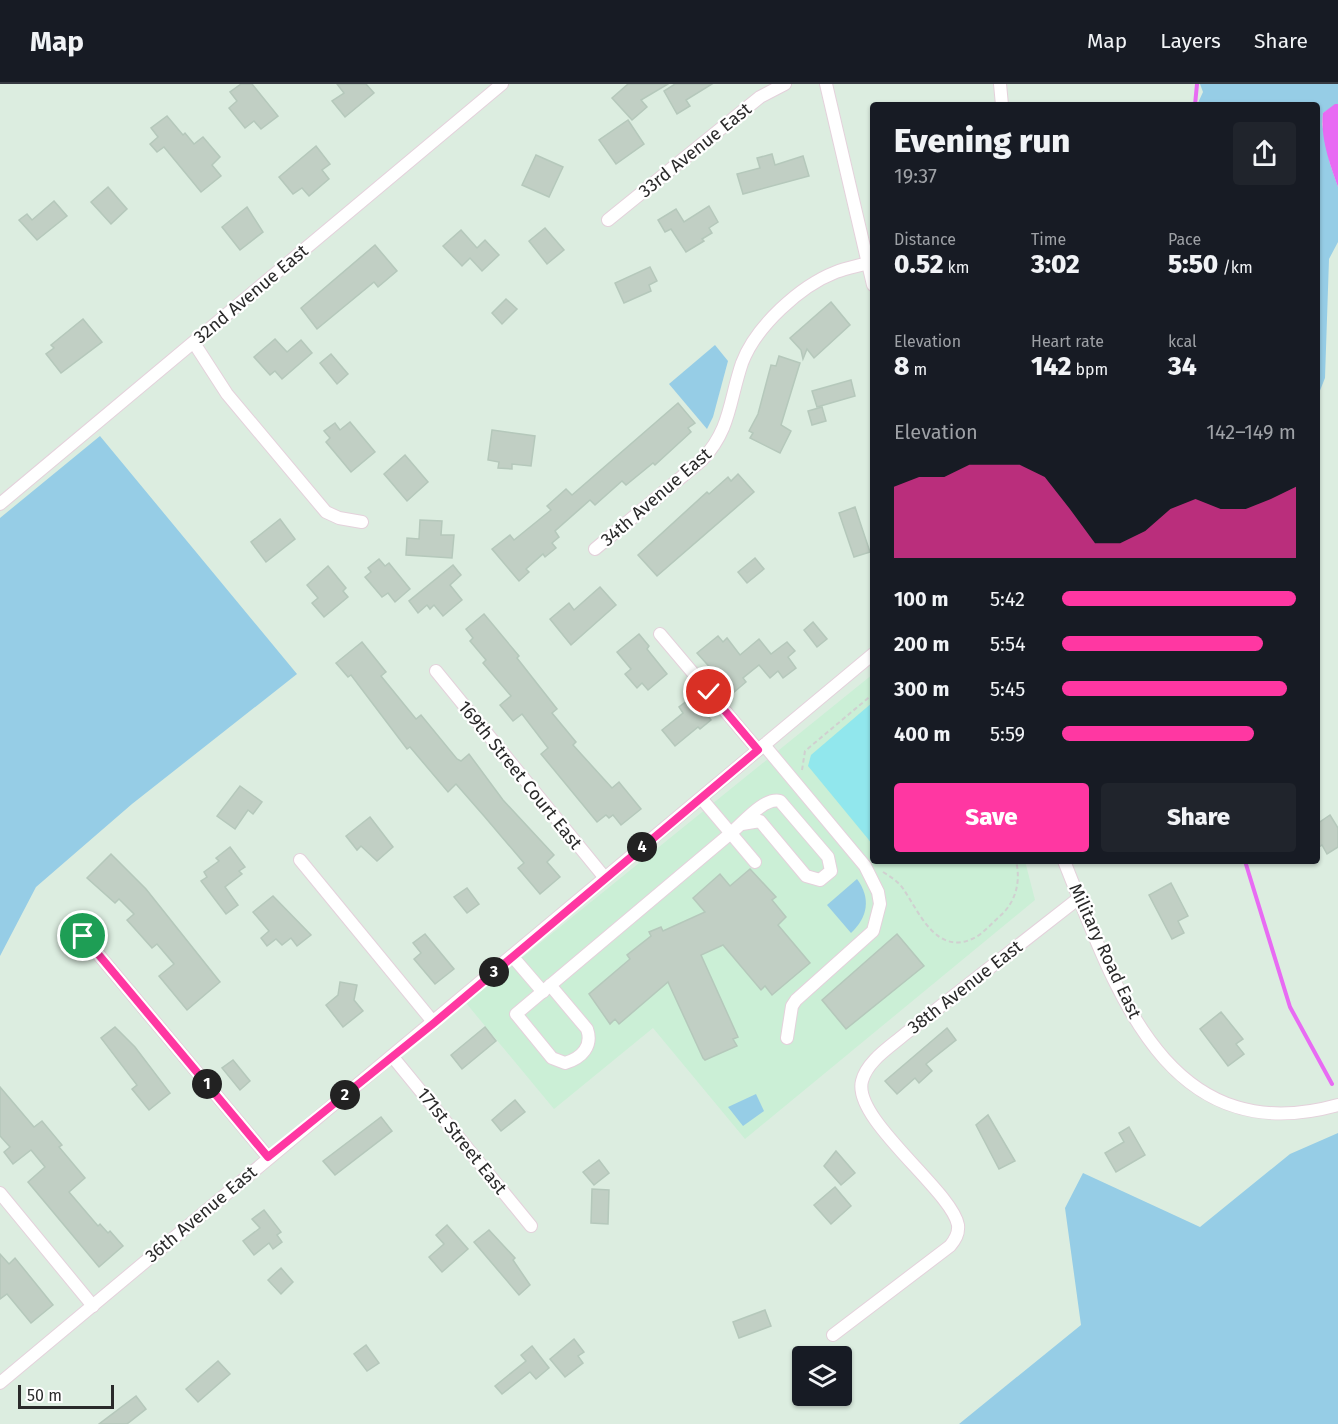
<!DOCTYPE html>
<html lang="en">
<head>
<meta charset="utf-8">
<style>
	body { margin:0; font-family:"Fira Sans",sans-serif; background:#20242c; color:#f1f3f6; height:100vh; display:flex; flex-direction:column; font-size:22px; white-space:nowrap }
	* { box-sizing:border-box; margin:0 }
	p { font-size:20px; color:#9ea1a6 }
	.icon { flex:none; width:33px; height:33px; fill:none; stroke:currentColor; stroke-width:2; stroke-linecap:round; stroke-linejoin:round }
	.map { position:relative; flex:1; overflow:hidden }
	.panel { position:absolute; left:870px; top:18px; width:450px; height:762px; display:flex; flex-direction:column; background:#171b24; border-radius:6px; box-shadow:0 2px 4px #0004 }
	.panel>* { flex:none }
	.buttons { position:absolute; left:792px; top:1262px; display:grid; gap:12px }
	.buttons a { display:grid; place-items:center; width:60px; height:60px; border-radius:6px; background:#171b24; box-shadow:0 2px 4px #0004; font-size:30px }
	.scale { position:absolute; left:18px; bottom:15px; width:96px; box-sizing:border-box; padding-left:6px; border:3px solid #2a2a2a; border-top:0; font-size:16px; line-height:21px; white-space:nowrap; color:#2a2a2a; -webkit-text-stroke:4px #fff; paint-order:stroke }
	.pin { position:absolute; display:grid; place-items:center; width:51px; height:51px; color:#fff; margin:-26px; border:3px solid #fff; border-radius:50%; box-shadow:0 2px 6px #0007 }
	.km { position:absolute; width:30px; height:30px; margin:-15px; border-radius:50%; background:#222; color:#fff; font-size:16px; line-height:30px; text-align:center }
	.round { display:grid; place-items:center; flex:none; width:63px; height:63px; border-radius:6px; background:#20242c }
	.overview { display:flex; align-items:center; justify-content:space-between; height:102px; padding:0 24px }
	h1 { font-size:33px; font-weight:800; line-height:45px }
	.stats { display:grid; grid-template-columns:repeat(3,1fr); gap:9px; height:102px; padding:6px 24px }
	.stats div { display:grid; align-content:center }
	.stats b { font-size:26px; font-weight:800 }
	.stats small { font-size:16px; font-weight:400 }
	.stats p { font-size:16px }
	.chart { height:168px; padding:12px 24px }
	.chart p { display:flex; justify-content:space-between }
	.chart svg { width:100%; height:108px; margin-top:6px; fill:#ff37a2; opacity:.7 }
	.cta { display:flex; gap:12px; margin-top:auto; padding:12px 24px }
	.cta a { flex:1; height:69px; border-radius:6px; background:#ff37a2; color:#fff; font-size:24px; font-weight:800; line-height:69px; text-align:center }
	.cta a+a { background:#20242c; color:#f1f3f6 }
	ul { padding:0 24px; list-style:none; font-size:20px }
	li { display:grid; grid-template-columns:96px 72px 1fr; align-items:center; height:45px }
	li i { height:15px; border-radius:8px; background:#ff37a2 }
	header { display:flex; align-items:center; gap:36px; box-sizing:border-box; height:84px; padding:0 30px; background:#171b24; border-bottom:2px solid #363941 }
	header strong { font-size:28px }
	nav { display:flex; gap:33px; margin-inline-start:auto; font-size:21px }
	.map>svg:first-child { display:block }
	.education { fill:#cbefd6 }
	.green { fill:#96cde6 }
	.pitch { fill:#91e7ed }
	.water { fill:#e86bf3 }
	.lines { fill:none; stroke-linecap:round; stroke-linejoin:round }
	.stream { stroke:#e86bf3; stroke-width:4 }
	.building { fill:#c1cfc4; stroke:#b5c8bb; stroke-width:1.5 }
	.minor-casing { stroke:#e4d1db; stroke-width:14 }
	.path { stroke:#d0d0d0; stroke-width:2; stroke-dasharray:4.5 3; stroke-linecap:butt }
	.minor { stroke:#fff; stroke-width:12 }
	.route-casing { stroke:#fff; stroke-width:12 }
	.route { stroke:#ff37a2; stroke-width:8 }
	.labels { text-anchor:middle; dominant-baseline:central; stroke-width:4.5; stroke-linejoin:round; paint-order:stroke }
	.street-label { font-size:18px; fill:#2a2a2a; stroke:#fff }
</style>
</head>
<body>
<header>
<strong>Map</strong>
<nav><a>Map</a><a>Layers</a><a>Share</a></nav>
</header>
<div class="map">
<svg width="1338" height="1340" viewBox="0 0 1338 1340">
	<rect width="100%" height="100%" fill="#dcede0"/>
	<polygon class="education" points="873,590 873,777 1025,777 1035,816 745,1055 653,944 554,1025 466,919"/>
	<g class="green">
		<polygon points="1200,0 1338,0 1338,20 1323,29 1322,40 1330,80 1338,103 1338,158 1329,175 1325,294 1317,314 1317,21 1197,21 1203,8"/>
		<polygon points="715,261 728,277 713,333 707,345 669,300"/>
		<polygon points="100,352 297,590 132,720 36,803 0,872 0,434"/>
		<path d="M 857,795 C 871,814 868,833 851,849 L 827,821 Z"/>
		<polygon points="756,1010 764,1027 743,1042 728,1023"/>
		<polygon points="1338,1049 1338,1340 959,1340 1081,1241 1065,1124 1083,1089 1200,1143 1290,1070"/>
	</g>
	<polygon class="pitch" points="873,618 873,761 808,682 811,671"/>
	<path class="water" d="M 1335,20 L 1338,20 L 1338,103 C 1330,81 1320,53 1323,29 Z"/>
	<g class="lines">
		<g class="stream">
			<polyline points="1195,21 1197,0"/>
			<polyline points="1245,777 1290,923 1332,1000"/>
		</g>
	</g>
	<g class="building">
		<polygon points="241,0 252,0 278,32 261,45 254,37 245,44 229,24 237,17 230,8"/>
		<polygon points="337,0 366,0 374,9 345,33 332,17 344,9"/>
		<polygon points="628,0 668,0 641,16 647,23 632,36 612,14"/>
		<polygon points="675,0 712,0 686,16 690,22 677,30 664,7"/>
		<polygon points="167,32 183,51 185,49 194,60 203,53 220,73 212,81 221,92 201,108 164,63 157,68 150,60 158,53 151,44"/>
		<polygon points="628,36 644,60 616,80 599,56"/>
		<polygon points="316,62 330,80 322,86 329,95 309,112 302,104 293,110 279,93"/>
		<polygon points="772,70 775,81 803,72 809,92 743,110 737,90 760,84 757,74"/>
		<polygon points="536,71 563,83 549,113 522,101"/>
		<polygon points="108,103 127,125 111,140 91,118"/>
		<polygon points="54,117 67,132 37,156 19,136 27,130 32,136"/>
		<polygon points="709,122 718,138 709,144 712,149 702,155 704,157 686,168 671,145 665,148 658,136 676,125 684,138"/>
		<polygon points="247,123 263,148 240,166 222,143"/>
		<polygon points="545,144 564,166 547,180 529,157"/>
		<polygon points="461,146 477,164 485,156 499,171 482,187 470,174 462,182 443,162"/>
		<polygon points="375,161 397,187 378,203 374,198 317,245 301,224"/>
		<polygon points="650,183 657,197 649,201 651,207 624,219 615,199"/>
		<polygon points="506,215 517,225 502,240 492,229"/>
		<polygon points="831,218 850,241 814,274 807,265 803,275 801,266 790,254"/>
		<polygon points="83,235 102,258 61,289 46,270 54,264 51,261"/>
		<polygon points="275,255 287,268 301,256 312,269 282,295 275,287 270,291 254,273"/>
		<polygon points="331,270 348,290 337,300 320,279"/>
		<polygon points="779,272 800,279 781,341 791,347 780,369 750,354 753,349 749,347 758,330 771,281 776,282"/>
		<polygon points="851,296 855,312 817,323 812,307"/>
		<polygon points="678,319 695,339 688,344 691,348 655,381 653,379 626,401 622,397 595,421 590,416 555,447 559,453 552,459 556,464 545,473 543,470 526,485 529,488 519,497 492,465 510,451 514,456 551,426 547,422 566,405 572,411"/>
		<polygon points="822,323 826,337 812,341 808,327"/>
		<polygon points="350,338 375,368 351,388 326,358 330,354 324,347 335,339 340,346"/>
		<polygon points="492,346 535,352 531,382 512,380 512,385 498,384 499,378 488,376"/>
		<polygon points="405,371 428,398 407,417 384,390"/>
		<polygon points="738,390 754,408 657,492 638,471 707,408 709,410 728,393 731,397"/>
		<polygon points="855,423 870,468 854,473 839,429"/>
		<polygon points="280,435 295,455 266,478 251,458"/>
		<polygon points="420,436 442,437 441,451 454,451 452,474 406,471 407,454 419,455"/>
		<polygon points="755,474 764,485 747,499 738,488"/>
		<polygon points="379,475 385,482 389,479 410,505 395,518 388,509 382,513 365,493 371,488 368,484"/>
		<polygon points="453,481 461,491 450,501 462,516 443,532 434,521 430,525 427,521 418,529 409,517"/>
		<polygon points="328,482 346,504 343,507 348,513 324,533 312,519 318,514 307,501"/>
		<polygon points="600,503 616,521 571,561 550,535 569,519 574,526"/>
		<polygon points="484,530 519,572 517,574 557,625 552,629 576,658 573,661 612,704 619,698 641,725 621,741 613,731 609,734 606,731 597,738 541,670 548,664 522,630 513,637 500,621 511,612 483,579 486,576 470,557 473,554 466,545"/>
		<polygon points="813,538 827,555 817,563 804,546"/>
		<polygon points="639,550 649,562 647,565 667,590 648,606 642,599 637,604 625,590 631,585 617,568"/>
		<polygon points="718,552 723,558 727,554 740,571 759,555 771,570 787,558 795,567 788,573 796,584 783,594 778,587 770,594 759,581 743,594 746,598 733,609 697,569"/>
		<polygon points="362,558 386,588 381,592 416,635 421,631 457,675 461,677 469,670 503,716 554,771 547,778 560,793 540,810 518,784 524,779 484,732 456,700 448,708 410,663 407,665 351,591 348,593 336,579"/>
		<polygon points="692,613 711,636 700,645 698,643 675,662 662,646 683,629 679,623"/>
		<polygon points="240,702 262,718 253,730 248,726 235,745 217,732"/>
		<polygon points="1330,731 1338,744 1338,763 1327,770 1322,761 1317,764 1317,740"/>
		<polygon points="370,733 393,763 377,777 361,762 357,766 346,752"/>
		<polygon points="230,763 245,783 239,787 242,790 225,803 238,821 226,830 201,797 207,793 204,788 219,777 216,774"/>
		<polygon points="111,770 146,805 220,898 187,926 159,892 174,880 157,860 152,864 127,836 134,830 119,815 115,819 87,794"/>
		<polygon points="750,785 776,813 772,816 786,833 778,841 810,879 772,911 765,902 761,906 723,861 701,871 738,953 733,955 737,962 705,976 703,974 668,898 619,940 615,935 610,940 589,910 630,875 627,871 651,852 649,848 661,843 663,847 705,828 693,814 720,790 730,802"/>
		<polygon points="1171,799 1188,832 1178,837 1184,849 1172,855 1149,811"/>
		<polygon points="467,804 479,820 467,829 454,813"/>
		<polygon points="273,812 311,851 297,862 291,854 282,861 276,855 267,862 261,854 269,847 253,828"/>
		<polygon points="425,850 454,885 435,900 414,875 421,869 413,859"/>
		<polygon points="897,850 924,882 846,945 822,916"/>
		<polygon points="340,898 357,901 354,916 363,927 343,943 326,921 338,911"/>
		<polygon points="1221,928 1243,955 1236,960 1244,970 1228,982 1200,945"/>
		<polygon points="115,943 135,963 170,1009 149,1026 132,1005 137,1001 101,954"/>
		<polygon points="485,943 496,957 462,985 451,971"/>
		<polygon points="947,944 956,956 926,980 932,987 919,999 915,994 897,1010 885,997"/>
		<polygon points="233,976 250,997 240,1006 222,984"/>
		<polygon points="0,1003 34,1043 42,1037 62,1061 59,1063 85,1094 69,1108 98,1142 100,1140 108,1149 110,1147 123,1162 99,1183 28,1098 45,1083 31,1066 13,1080 4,1068 10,1063 0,1052"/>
		<polygon points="515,1016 525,1028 501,1047 492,1036"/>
		<polygon points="988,1031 1015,1077 999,1085 976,1041"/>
		<polygon points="381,1033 392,1047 335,1091 323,1077"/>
		<polygon points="1129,1043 1145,1071 1116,1088 1105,1069 1124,1058 1119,1049"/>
		<polygon points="836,1067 855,1089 841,1101 824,1082"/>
		<polygon points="599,1076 609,1089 594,1101 583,1088"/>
		<polygon points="835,1103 851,1122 831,1140 814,1121"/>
		<polygon points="592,1105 609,1106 608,1140 591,1139"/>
		<polygon points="264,1126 281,1148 277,1151 282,1158 273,1165 269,1159 254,1171 243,1157 260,1144 252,1135"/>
		<polygon points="447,1141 468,1165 442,1188 429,1173 444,1160 436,1151"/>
		<polygon points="489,1146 515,1174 513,1176 530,1201 519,1211 474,1158"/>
		<polygon points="0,1170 9,1180 15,1174 53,1221 31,1239 7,1210 0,1215"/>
		<polygon points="281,1184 293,1198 281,1210 268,1196"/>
		<polygon points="765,1226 771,1242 739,1254 733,1238"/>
		<polygon points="574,1255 584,1268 578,1272 583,1279 565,1293 550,1275"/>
		<polygon points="366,1261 379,1279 367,1287 354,1270"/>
		<polygon points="532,1262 549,1284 536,1295 530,1288 502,1310 495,1302 526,1277 521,1271"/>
		<polygon points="218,1277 230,1290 198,1318 186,1305"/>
		<polygon points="136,1312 146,1325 127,1340 99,1340"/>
	</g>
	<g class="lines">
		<g class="minor-casing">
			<g id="minor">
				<polyline points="826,0 873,201"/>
				<polyline points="1000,0 1002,21"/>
				<polyline points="608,136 760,13 785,0"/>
				<polyline points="194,259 227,310 326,428 339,434 362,438"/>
				<polyline points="0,420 502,0"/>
				<path d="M 595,465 L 702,376 C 731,345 729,317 742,279 C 756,242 800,202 836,188 C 846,184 858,182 868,179"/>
				<polyline points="660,550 758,666"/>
				<polyline points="436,587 605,794"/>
				<polyline points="764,661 865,782 878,808 880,820 873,847 796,916 792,922 787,954"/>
				<polyline points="701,714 755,778"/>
				<polyline points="300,776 434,939"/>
				<path d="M 1064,777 C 1115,903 1166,1069 1338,1021"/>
				<polyline points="83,852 268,1073"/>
				<polyline points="512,872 543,908"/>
				<path d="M 550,901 L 587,945 C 593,962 582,974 565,979 L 552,974 L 516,930 L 731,749 C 743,739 764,713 780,717 L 828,773 L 831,787 L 820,796 L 806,792 L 760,737 L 742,740"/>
				<polyline points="392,972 531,1142"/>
				<polyline points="0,1109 93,1222"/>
				<path d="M 833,1251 L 950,1162 C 955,1156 959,1150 958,1141 C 952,1107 852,1035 862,997 C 867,977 890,963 905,950 L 1079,814"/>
				<polyline points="0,1299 873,570"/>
			</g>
		</g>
		<g class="path">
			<polyline points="802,686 805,667 873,610"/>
			<path d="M 883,788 C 891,793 899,798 904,806 C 919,828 936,871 972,855 C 982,851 992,839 1000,832 C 1016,818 1021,797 1016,777"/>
		</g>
		<use href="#minor" class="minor"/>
	</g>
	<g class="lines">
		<g class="route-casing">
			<polyline id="route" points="83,852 268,1073 434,939 758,666 709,608"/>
		</g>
		<use href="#route" class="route"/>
	</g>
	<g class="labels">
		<g class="street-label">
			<text transform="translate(695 66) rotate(-39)">33rd Avenue East</text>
			<text transform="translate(251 210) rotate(-40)">32nd Avenue East</text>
			<text transform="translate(656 413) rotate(-41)">34th Avenue East</text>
			<text transform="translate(520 691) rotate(51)">169th Street Court East</text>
			<text transform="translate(1105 867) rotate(65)">Military Road East</text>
			<text transform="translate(965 903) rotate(-38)">38th Avenue East</text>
			<text transform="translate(462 1057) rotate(51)">171st Street East</text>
			<text transform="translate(201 1130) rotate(-40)">36th Avenue East</text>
		</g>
	</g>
</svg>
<div class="buttons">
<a><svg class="icon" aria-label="layers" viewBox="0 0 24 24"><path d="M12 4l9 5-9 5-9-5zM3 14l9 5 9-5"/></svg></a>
</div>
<div class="scale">50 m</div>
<div class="pin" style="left:83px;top:852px;background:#1e9e55"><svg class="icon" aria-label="arrive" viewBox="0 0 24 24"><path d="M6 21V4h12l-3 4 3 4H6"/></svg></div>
<div class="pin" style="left:709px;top:608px;background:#d93025"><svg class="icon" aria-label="check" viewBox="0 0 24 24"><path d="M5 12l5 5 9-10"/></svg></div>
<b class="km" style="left:207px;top:1000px">1</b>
<b class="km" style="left:345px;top:1011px">2</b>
<b class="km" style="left:494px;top:888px">3</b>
<b class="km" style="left:642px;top:763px">4</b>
<section class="panel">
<div class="overview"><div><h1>Evening run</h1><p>19:37</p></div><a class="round"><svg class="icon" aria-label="share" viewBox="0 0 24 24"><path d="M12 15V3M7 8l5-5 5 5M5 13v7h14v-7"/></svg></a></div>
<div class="stats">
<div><p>Distance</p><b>0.52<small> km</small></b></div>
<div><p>Time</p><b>3:02</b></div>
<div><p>Pace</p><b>5:50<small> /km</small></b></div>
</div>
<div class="stats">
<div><p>Elevation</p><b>8<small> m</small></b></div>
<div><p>Heart rate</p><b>142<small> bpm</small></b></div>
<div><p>kcal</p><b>34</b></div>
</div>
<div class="chart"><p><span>Elevation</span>142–149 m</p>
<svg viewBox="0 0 160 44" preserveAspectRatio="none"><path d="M0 44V15L10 11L20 11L30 6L40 6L50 6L60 11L70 24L80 38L90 38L100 33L110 24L120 20L130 24L140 24L150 20L160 15V44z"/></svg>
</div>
<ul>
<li><b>100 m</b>5:42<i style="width:100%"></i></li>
<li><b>200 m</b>5:54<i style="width:86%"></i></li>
<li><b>300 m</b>5:45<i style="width:96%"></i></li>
<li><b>400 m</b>5:59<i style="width:82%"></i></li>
</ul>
<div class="cta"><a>Save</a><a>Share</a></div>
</section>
</div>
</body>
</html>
